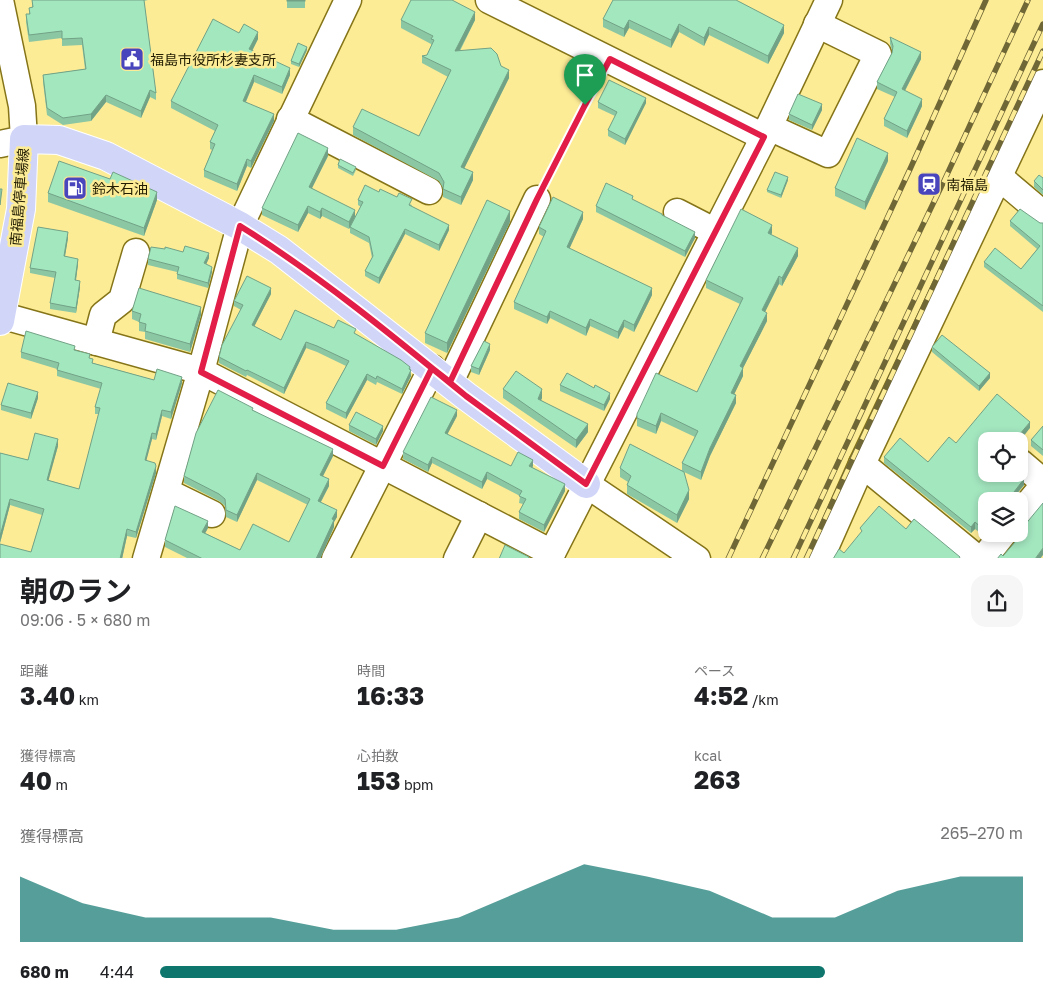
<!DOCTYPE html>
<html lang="ja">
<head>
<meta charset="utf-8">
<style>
	body { margin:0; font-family:"Golos Text","Noto Sans JP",sans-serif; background:#f6f6f6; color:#202124; height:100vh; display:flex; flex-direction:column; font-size:19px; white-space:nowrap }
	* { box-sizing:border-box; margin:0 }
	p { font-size:16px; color:#757577 }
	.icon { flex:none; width:28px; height:28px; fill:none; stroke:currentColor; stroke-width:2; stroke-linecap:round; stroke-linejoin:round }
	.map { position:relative; height:558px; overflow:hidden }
	.drawer { display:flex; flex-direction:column; background:#fff; flex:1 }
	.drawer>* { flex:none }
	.fabs { position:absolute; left:978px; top:432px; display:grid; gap:10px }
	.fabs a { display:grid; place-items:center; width:50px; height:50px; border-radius:10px; background:#fff; box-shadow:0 2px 8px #0003; font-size:25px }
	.pin { position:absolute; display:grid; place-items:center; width:42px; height:42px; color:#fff; margin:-51px -21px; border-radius:50% 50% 50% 0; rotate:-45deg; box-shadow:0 0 5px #0007 }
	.pin .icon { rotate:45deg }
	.round { display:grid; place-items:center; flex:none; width:52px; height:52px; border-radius:15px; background:#f6f6f6 }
	.overview { display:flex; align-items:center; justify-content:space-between; height:85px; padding:0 20px }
	h1 { font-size:28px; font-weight:700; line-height:38px }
	.figures { display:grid; grid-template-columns:repeat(3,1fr); gap:8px; height:85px; padding:5px 20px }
	.figures div { display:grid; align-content:center }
	.figures b { font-size:25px; font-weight:700 }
	.figures small { font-size:14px; font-weight:400 }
	.figures p { font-size:14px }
	.chart { height:140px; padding:10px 20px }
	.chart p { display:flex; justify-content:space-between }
	.chart svg { width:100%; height:90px; margin-top:5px; fill:#0f766e; opacity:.7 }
	ul { padding:0 20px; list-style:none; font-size:16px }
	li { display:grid; grid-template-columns:80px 60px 1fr; align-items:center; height:38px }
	li i { height:12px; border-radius:6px; background:#0f766e }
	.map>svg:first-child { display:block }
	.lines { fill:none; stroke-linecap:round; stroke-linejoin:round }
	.minor-casing { stroke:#857518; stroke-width:29 }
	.major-casing { stroke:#fff; stroke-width:30 }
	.path { stroke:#bbad69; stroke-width:3; stroke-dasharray:4 4; stroke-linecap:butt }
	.minor { stroke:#fff; stroke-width:26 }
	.major { stroke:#d1d6f8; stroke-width:28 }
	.rail-casing { stroke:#706737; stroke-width:5.5 }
	.rail { stroke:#fdec96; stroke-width:4; stroke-dasharray:11; stroke-linecap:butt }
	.wall { fill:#8cc7a4 }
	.shaded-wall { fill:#72a286 }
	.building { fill:#a3e7bf; stroke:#72a286 }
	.route-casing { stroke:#fff; stroke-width:10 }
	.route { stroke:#e11d48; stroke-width:6 }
	.labels { text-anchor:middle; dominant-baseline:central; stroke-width:5; stroke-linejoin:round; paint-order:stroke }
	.poi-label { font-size:14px; fill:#211c02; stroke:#fdec96; text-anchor:start }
	.street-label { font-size:14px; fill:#211c02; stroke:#fdec96 }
</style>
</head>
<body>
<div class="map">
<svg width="1043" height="559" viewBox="0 0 1043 559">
	<rect width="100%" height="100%" fill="#fdec96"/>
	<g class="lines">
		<g class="minor-casing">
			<g id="minor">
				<polyline points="489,0 764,137"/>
				<polyline points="290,119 429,191"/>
				<polyline points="769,127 828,154 878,54 817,24"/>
				<polyline points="0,144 24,139 22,106 0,0"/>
				<polyline points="998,176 1043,214"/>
				<polyline points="677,212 716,232"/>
				<polyline points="0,315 201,371 552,553"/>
				<polyline points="96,342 103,315 122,300 136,252"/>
				<polyline points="450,382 537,199"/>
				<polyline points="1021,463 1043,482"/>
				<polyline points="862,464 978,559"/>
				<polyline points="586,484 697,559"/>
				<polyline points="167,492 212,514"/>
				<polyline points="1019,515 1043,486"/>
				<polyline points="146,559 201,371 240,226 348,0"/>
				<polyline points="335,559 432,368"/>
				<polyline points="457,559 479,515"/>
				<polyline points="549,559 764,137 829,0"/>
				<polyline points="820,559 862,464 1043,83"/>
				<polyline points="983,559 1003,534"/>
			</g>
		</g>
		<g class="major-casing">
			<polyline id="major" points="0,321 21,209 24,139 59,140 106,156 240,226 279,250 466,396 586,484"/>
		</g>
		<polyline class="path" points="546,180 599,79"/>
		<use href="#minor" class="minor"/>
		<use href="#major" class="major"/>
		<g class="rail-casing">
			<g id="rail">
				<polyline points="728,559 911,167 986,0"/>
				<polyline points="762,559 944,181 1028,0"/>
				<polyline points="793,559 1043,24"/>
				<polyline points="806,559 1043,51"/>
			</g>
		</g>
		<use href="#rail" class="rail"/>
	</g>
	<g class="wall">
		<polygon points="32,0 148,0 144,1 156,93 156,100 150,97 141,118 106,102 91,121 63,125 47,115 43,82 43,75 85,69 82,45 62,46 62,38 29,42 26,22 26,14 29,14 29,8 32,8"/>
		<rect x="287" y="0" width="18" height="8"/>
		<polygon points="613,0 784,33 768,64 709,35 704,46 679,32 671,48 629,28 624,37 603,27 603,19"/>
		<polygon points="401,20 475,20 460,51 501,66 509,78 464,168 473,180 461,205 443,197 443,188 439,181 353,135 353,127 419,136 448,77 422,63 422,56 427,55 431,46 431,44 401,28"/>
		<polygon points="239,33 258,39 252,51 290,75 282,94 254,82 246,102 274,121 251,168 247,166 237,191 204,177 204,170 212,150 210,149 210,142 215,131 171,108 171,101"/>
		<polygon points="890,37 921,59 905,91 922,106 907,138 884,126 884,119 895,97 877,89 877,82 892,53 892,50 890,44"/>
		<polygon points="307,50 299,67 291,64 291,61"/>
		<polygon points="598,102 646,103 625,145 608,136 608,130 615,116 598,108"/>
		<polygon points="822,110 812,130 789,120 789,114"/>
		<polygon points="328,156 312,188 355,217 349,229 322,216 320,219 308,213 298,232 262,215 262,208"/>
		<polygon points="888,161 865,210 835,196 835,188"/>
		<polygon points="338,165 356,170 353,176 338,168"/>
		<polygon points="1043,178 1043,195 1034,187 1034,181"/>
		<polygon points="110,179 157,200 144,236 48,202 48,193"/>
		<polygon points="788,180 781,198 767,192 767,190"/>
		<polygon points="379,192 412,205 411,207 449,230 439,251 405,234 379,284 365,276 365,271 372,258 369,243 350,233 350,227 361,207 358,205 358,200"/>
		<polygon points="633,200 662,216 695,238 685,257 596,212 596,206"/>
		<polygon points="583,219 569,249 652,295 634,332 624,327 618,339 590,326 586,336 550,318 547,324 514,309 514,302 544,237 539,234 539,227"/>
		<polygon points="1010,221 1043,223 1043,312 984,267 984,262 1021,269 1037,249 1010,226"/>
		<polygon points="510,222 447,353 425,343 425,333"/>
		<polygon points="772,233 771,235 798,256 782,286 779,284 765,312 767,321 743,368 743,376 734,394 736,403 710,456 701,480 684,472 689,499 677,523 627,494 627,485 628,482 620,477 620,468 682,470 682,463 695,437 661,421 656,434 637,426 637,414 697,392 740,304 706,288 706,280"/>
		<polygon points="68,238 65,256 78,264 76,281 80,287 76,313 50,309 50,303 55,278 30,273 30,268"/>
		<polygon points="209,258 206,264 212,272 208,288 177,279 177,272 148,265 148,259"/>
		<polygon points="271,294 254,326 281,340 334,328 356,334 410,370 411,376 402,394 377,382 376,385 367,380 346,419 326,409 326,403 346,366 317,352 306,348 284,394 247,375 246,377 219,363 219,357 241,310 234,306 234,301"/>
		<polygon points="132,311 201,315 190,352 145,339 145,332 139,331 139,322 132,319"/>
		<polygon points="932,347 990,378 979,391 932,352"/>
		<polygon points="75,350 90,359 93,363 154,380 182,383 171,419 162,416 156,440 152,439 146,460 156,473 136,538 127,536 122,559 0,559 31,552 42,515 10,505 0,543 0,453 28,460 58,446 48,480 79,489 99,414 95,414 95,407 101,389 57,376 57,369 21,358 21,352"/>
		<polygon points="490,350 479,375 471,372 471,366"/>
		<polygon points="560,385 610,399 604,411 560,391"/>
		<polygon points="503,389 542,398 541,400 588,432 576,448 503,398"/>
		<polygon points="38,398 31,419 1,410 1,405"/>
		<polygon points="253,410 333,456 323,476 329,486 321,502 337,517 334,522 334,527 320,559 189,559 165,547 165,540 208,528 205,533 240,550 289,542 308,505 257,480 237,522 226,517 225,506 219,501 184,483 184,476"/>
		<polygon points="457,416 447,434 511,466 533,466 532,467 565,491 544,532 519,519 519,512 523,504 519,503 520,496 487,479 482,489 432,463 428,472 403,459 403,452"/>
		<polygon points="349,425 383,431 376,445 349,431"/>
		<polygon points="1043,426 1043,456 1031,446 1031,440"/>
		<polygon points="1030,428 986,441 1024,485 983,535 975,529 971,533 884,463 884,457 928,462 956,443"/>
	</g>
	<g class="shaded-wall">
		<polygon points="475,12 475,20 455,59 455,51"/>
		<polygon points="629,20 629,28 624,37 624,29"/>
		<polygon points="679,24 679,32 671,48 671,40"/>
		<polygon points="784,25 784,33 768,64 768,56"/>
		<polygon points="709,27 709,35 704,46 704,38"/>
		<polygon points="258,32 258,39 249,57 249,49"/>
		<polygon points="307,47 307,50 299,67 299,64"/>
		<polygon points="921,52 921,59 902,96 902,89"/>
		<polygon points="290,68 290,75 282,94 282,87"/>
		<polygon points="509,70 509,78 461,175 461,167"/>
		<polygon points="254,75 254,82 243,108 243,101"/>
		<polygon points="150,90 150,97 141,118 141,111"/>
		<polygon points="106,95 106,102 91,121 91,114"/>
		<polygon points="646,98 646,103 625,145 625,139"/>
		<polygon points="922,99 922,106 907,138 907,131"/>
		<polygon points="822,104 822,110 812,130 812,125"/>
		<polygon points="274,114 274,121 251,168 251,161"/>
		<polygon points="328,148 328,156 309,194 309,187"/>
		<polygon points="888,153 888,161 865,210 865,202"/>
		<polygon points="247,159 247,166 237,191 237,184"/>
		<polygon points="473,172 473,180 461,205 461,197"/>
		<polygon points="788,177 788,180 781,198 781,195"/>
		<polygon points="157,192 157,200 144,236 144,228"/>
		<polygon points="308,206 308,213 298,232 298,225"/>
		<polygon points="322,208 322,216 320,219 320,212"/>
		<polygon points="355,210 355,217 349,229 349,222"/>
		<polygon points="510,211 510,222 447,353 447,343"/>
		<polygon points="583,212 583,219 567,254 567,247"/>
		<polygon points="449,225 449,230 439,251 439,245"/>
		<polygon points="772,225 772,233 768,241 768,233"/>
		<polygon points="405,229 405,234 379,284 379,278"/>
		<polygon points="68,232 68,238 64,262 64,256"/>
		<polygon points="695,232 695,238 685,257 685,251"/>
		<polygon points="798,248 798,256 782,286 782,278"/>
		<polygon points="209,253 209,258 204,269 204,263"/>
		<polygon points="78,259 78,264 75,286 75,280"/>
		<polygon points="212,267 212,272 208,288 208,283"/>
		<polygon points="779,276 779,284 762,318 762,310"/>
		<polygon points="80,281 80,287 76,313 76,308"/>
		<polygon points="271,288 271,294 252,331 252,325"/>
		<polygon points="652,288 652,295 634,332 634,325"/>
		<polygon points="201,307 201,315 190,352 190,344"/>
		<polygon points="550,311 550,318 547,324 547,317"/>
		<polygon points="767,313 767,321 740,374 740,366"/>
		<polygon points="590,319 590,326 586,336 586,328"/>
		<polygon points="624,320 624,327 618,339 618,332"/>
		<polygon points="306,342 306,348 284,394 284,388"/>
		<polygon points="490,344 490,350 479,375 479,369"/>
		<polygon points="410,367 411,376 402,394 402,389"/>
		<polygon points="743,368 743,376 731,401 731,393"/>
		<polygon points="990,373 990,378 979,391 979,386"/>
		<polygon points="367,374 367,380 346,419 346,413"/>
		<polygon points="182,377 182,383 171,419 171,412"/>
		<polygon points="542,389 542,398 538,407 538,399"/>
		<polygon points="38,392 38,398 31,419 31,413"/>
		<polygon points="610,393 610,399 604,411 604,405"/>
		<polygon points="736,395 736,403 710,456 701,480 701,472 710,448"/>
		<polygon points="162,410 162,416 156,440 156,434"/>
		<polygon points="457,410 457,416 445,439 445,433"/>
		<polygon points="661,413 661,421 656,434 656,426"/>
		<polygon points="1030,422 1030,428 1019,442 1019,441 1014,441"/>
		<polygon points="588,424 588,432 576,448 576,440"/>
		<polygon points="383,426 383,431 376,445 376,439"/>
		<polygon points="152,433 152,439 145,466 145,460"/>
		<polygon points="58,439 58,446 47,486 47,480"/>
		<polygon points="333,449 333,456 320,482 320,475"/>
		<polygon points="432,457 432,463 428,472 428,465"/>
		<polygon points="533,460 533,466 529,473 529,466"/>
		<polygon points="156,466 156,473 136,538 136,532"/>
		<polygon points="487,472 487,479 482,489 482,482"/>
		<polygon points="257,473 257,480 237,522 237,515"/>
		<polygon points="329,479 329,486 318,507 318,501"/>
		<polygon points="1024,479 1024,485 1011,501 1007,501"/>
		<polygon points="565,484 565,491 544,532 544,525"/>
		<polygon points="689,490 689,499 677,523 677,515"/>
		<polygon points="10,499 10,505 0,543 0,536"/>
		<polygon points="337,510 337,517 334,522 334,527 320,559 316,559 332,519"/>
		<polygon points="208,521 208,528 202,539 202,532"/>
		<polygon points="975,522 975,529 971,533 971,527"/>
		<polygon points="986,525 986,532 983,535 983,529"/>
		<polygon points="127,529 127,536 122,559 120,559"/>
		<polygon points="1043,548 1043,555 1040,559 1035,559"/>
	</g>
	<g class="building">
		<polygon points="32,0 144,0 156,93 150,90 141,111 106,95 91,114 63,118 47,108 43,75 86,69 82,38 62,39 62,31 29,35 26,14 30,14 29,8 33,7"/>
		<rect x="287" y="0" width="18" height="1"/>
		<polygon points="411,0 452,0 475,12 455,51 491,48 497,54 501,66 509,70 461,167 473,172 461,197 443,189 444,182 439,173 353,127 362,109 419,136 451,70 422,56 427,55 434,40 431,39 433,36 401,20"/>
		<polygon points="613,0 736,0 784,25 768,56 709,27 704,38 679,24 671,40 629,20 624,29 603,19"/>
		<polygon points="213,19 239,33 244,24 258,32 249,49 290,68 282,87 254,75 243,101 274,114 251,161 247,159 237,184 204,170 215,144 210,142 218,125 171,101"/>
		<polygon points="890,37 921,52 902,89 922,99 907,131 884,119 897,92 877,82 892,53 893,46"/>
		<polygon points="298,43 307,47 299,64 291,61"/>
		<polygon points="609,80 646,98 625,139 608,130 617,112 598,102"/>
		<polygon points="798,94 822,104 812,125 789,114"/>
		<polygon points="298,133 328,148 309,187 355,210 349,222 322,208 320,212 308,206 298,225 262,208"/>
		<polygon points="857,138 888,153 865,202 835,188"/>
		<polygon points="340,159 356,167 353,173 338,165"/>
		<polygon points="59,161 110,179 113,172 157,192 144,228 48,193"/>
		<polygon points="775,172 788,177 781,195 767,190"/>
		<polygon points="1039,175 1043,178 1043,190 1034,181"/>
		<polygon points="606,183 633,196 632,199 662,214 662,215 695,232 685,251 596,206"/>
		<polygon points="365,185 379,192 380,189 397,197 399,193 412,199 409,205 449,225 439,245 405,229 379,278 365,271 373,256 369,237 350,227 363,202 358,200"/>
		<polygon points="0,189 2,189 0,205"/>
		<polygon points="553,197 583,212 567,247 652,288 634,325 624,320 618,332 590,319 586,328 550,311 547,317 514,302 546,231 539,227"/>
		<polygon points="487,200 510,211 447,343 425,333"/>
		<polygon points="741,209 772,225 768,233 798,248 782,278 779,276 762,310 767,313 740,366 743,368 731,393 736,395 710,448 701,472 682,463 698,431 661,413 656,426 637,418 637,414 656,373 697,392 743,298 706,280"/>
		<polygon points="1020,209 1040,223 1043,223 1043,306 984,262 995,248 1021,269 1040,246 1010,221"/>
		<polygon points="38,227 68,232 64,256 78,259 75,280 80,281 76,308 50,303 56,272 30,268"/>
		<polygon points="185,246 209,253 204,263 212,267 208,283 177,274 179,267 148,259 151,247 165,249 165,247 183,252"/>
		<polygon points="247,276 271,288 252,325 281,340 295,310 334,328 338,320 356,329 354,333 401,360 410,367 409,369 411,370 402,389 377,376 376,379 367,374 346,413 326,403 349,361 317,346 306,342 284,388 247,370 246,371 219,357 222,345 243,305 234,301"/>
		<polygon points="139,288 201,307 190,344 145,331 146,324 139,322 141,314 132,311"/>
		<polygon points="26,331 75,346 74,350 90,354 89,358 93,359 92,363 154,380 157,369 182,377 171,412 162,410 156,434 152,433 145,460 155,463 156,466 136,532 127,529 120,559 0,559 0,544 31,552 44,509 10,499 0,536 0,453 28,460 35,433 58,439 47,480 79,489 100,408 95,407 102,383 57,370 59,363 21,352"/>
		<polygon points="942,335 990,373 979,386 932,347"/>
		<polygon points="484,341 490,344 479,369 471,366"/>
		<polygon points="516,371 542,389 538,399 588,424 576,440 503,389"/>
		<polygon points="567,373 594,388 595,385 610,393 604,405 560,385"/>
		<polygon points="8,383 38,392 31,413 1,405"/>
		<polygon points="218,390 253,408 252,410 333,449 320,475 329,479 318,501 337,510 332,519 334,520 316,559 203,559 165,540 175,506 208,521 202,532 240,550 253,524 289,542 310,499 257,473 237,515 226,510 225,499 219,494 184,476 196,433"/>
		<polygon points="997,394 1030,422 1014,441 986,441 986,474 1018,474 1024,479 1007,501 986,501 986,525 983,529 975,522 971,527 884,457 900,438 928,462 949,437 956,443"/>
		<polygon points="431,397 457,410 445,433 511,466 518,452 533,460 529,466 565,484 544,525 519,512 526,499 519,496 522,491 487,472 482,482 432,457 428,465 403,452"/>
		<polygon points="356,412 383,426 376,439 349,425"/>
		<polygon points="1043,426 1043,450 1031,440"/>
		<polygon points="630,444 684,472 689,490 677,515 627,485 631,476 620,468"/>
		<polygon points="1043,503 1043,548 1035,559 997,559 1001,554 1003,556 1027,528 1024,526"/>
		<polygon points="879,506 906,529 914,519 960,557 959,559 833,559 839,549 844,553 862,531 860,528"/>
		<polygon points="505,545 529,557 528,559 499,559"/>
	</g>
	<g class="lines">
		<g class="route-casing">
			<path id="route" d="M 585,105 L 537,199 L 450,382 L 432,368 L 383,466 L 201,372 L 240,226 C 320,276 393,336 466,396 L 586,484 L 764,137 L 610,59 L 585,105"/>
		</g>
		<use href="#route" class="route"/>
	</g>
	<defs>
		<g id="civic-square" transform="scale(1.25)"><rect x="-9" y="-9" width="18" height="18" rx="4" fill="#4945bc" stroke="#fdec96"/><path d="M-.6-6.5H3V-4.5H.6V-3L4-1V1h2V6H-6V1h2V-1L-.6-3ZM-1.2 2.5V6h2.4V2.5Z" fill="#fff"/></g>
		<g id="station-square" transform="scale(1.25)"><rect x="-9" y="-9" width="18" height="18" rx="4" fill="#4945bc" stroke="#fdec96"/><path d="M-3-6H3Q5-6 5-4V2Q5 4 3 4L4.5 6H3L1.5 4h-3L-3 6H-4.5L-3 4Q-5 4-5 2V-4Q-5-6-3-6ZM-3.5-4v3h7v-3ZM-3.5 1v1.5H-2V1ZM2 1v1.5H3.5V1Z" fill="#fff"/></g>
		<g id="fuel-square" transform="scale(1.25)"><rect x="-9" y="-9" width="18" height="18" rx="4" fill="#4945bc" stroke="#fdec96"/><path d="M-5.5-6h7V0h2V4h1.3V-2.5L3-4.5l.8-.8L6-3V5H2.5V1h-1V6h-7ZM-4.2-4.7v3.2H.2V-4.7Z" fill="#fff"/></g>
	</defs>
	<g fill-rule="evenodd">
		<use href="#civic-square" x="132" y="59"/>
		<use href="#station-square" x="929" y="184"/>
		<use href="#fuel-square" x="75" y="188"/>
	</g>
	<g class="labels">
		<g class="poi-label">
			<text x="150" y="59">福島市役所杉妻支所</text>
			<text x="946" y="184">南福島</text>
			<text x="92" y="188">鈴木石油</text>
		</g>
		<g class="street-label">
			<text transform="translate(19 197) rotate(-85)">南福島停車場線</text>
		</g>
	</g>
</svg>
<div class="fabs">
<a><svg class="icon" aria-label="locate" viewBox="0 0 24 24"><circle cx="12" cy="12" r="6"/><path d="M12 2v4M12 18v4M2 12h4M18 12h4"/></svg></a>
<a><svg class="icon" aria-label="layers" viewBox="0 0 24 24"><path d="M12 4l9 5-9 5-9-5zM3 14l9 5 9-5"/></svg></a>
</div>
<div class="pin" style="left:585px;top:105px;background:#1e9e55"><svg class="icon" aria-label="arrive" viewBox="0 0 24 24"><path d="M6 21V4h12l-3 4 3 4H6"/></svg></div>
</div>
<section class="drawer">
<div class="overview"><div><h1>朝のラン</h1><p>09:06 · 5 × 680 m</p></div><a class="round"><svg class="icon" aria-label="share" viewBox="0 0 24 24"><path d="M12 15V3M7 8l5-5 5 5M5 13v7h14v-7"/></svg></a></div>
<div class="figures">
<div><p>距離</p><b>3.40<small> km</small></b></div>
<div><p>時間</p><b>16:33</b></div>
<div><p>ペース</p><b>4:52<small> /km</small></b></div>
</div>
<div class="figures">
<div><p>獲得標高</p><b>40<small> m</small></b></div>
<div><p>心拍数</p><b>153<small> bpm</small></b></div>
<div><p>kcal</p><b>263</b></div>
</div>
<div class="chart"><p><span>獲得標高</span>265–270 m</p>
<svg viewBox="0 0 160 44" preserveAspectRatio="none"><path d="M0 44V12L10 25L20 32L30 32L40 32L50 38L60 38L70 32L80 19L90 6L100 12L110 19L120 32L130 32L140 19L150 12L160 12V44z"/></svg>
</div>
<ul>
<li><b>680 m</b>4:44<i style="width:77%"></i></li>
</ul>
</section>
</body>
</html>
